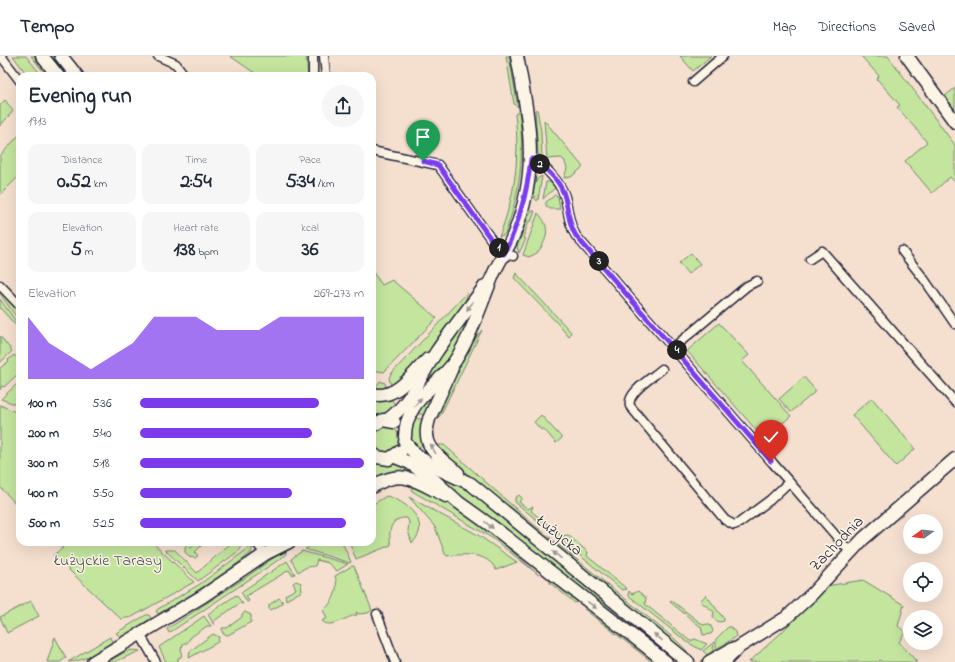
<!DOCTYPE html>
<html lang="en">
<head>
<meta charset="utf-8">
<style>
	body { margin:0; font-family:"Indie Flower",sans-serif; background:#f6f6f7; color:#1f2937; height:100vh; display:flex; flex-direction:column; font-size:15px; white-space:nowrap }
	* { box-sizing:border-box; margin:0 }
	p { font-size:13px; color:#747a83 }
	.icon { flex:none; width:22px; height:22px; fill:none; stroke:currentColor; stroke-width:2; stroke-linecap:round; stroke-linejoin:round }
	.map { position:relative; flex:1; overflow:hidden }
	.panel { position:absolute; left:16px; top:16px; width:360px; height:474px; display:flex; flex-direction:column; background:#fff; border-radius:12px; box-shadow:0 4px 16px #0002 }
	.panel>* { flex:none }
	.needle { width:26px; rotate:255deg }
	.buttons { position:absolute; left:903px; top:458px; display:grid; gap:8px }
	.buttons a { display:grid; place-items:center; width:40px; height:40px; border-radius:50%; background:#fff; box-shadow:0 4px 16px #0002; font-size:20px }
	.pin { position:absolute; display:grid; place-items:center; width:34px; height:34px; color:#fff; margin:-41px -17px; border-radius:50% 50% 50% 0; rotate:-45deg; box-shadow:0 0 4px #0007 }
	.pin .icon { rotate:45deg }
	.km { position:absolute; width:20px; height:20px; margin:-10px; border-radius:50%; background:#222; color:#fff; font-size:11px; line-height:20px; text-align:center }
	.round { display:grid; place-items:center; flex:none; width:42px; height:42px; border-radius:21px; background:#f6f6f7 }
	.summary { display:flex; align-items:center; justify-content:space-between; height:68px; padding:0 12px }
	h1 { font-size:22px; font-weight:800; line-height:30px }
	.metrics { display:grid; grid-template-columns:repeat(3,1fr); gap:6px; height:68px; padding:4px 12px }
	.metrics div { display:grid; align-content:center; border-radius:10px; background:#f6f6f7; text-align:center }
	.metrics b { font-size:20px; font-weight:800 }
	.metrics small { font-size:11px; font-weight:400 }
	.metrics p { font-size:11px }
	.chart { height:112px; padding:8px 12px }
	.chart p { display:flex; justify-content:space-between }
	.chart svg { width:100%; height:72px; margin-top:4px; fill:#7c3aed; opacity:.7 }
	ul { padding:0 12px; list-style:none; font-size:13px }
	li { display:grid; grid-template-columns:64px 48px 1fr; align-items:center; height:30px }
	li i { height:10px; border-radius:5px; background:#7c3aed }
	header { display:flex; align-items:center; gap:24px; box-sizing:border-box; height:56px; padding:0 20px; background:#fff; border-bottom:1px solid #e0e1e3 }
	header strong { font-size:19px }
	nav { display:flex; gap:22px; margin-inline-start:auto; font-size:14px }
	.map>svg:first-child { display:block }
	.green { fill:#c3e59e; stroke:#72846c }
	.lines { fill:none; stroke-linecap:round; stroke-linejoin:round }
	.street-casing { stroke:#22223b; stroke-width:11 }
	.secondary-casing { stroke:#22223b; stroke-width:15 }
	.street { stroke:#fcf5e5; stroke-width:8 }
	.secondary { stroke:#fcf5e5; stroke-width:12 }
	.oneway { fill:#9a9698 }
	.route-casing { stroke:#fff; stroke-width:8 }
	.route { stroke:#7c3aed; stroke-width:5 }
	.labels { text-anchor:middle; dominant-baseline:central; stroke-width:3; stroke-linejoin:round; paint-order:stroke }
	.street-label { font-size:16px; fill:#22223b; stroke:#fcf5e5 }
	.park-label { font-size:16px; fill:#4a5354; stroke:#fcf5e5 }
</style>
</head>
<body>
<header>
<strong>Tempo</strong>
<nav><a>Map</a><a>Directions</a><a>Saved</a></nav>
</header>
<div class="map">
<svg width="955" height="606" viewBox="0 0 955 606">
	<rect width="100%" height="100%" fill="#f5e0d0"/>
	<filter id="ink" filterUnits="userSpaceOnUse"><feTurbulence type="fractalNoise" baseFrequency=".025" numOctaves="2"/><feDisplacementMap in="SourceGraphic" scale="8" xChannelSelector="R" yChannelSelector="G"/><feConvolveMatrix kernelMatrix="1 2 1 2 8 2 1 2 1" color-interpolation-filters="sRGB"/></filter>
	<g filter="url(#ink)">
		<g class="green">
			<polygon points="13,0 26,0 42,20 28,20"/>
			<polygon points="31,0 37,0 53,20 47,20"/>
			<polygon points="51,0 56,0 72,20 65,20"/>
			<polygon points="230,0 306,0 308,20 259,20"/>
			<polygon points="506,0 509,0 518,51 514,48"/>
			<polygon points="680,0 711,0 693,15"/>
			<polygon points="861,0 888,0 955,89 955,126 950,121 932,137 905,105 927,86 897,51 900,49 877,23 879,20"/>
			<polygon points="955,32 955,54 945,40"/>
			<polygon points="5,44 13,55 0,70 0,49"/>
			<polygon points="537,53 541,75 542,103 538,97 535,54"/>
			<path d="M 519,55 C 525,98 520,138 505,178 L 499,181 C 515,139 520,104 515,58 Z"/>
			<polygon points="544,64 583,111 571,121 564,122 567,112 564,104 561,102 547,103"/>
			<polygon points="20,78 20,119 0,139 0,100"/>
			<path d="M 542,120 L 538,144 L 537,145 C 531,139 534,129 538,122 Z"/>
			<polygon points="546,126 550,126 555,132 543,143"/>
			<polygon points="555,139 558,140 560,153 550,153 546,150 546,146"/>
			<polygon points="532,155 535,155 531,166 529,165 523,182 526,183 519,197 517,191 529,158"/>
			<path d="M 538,157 C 551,171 548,183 537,197 L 529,201 L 523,199 Z"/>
			<polygon points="691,197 700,208 688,218 679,207"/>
			<polygon points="372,215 382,229 392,224 437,262 384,316 372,314"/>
			<polygon points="516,217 571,276 569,281 558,268 514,222"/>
			<polygon points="0,235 20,255 20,266 0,238"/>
			<path d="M 467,237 C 469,255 408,320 392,333 L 389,322 L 391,318 Z"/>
			<polygon points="0,243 20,271 20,274 0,252"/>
			<polygon points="476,247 479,250 453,298 417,342 420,329"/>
			<polygon points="719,267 749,299 742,305 791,360 764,383 687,295"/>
			<polygon points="482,274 441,358 439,361 433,361 466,294"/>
			<polygon points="0,280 12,295 0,307"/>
			<polygon points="14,299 20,304 20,316 4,331 2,330 0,334 0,312 9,305 8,304"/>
			<polygon points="443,321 427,359 413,357"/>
			<polygon points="804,321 816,335 791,356 779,343"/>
			<polygon points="20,324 20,350 1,343 19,326"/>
			<polygon points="380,325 385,327 387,335 374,334"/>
			<path d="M 372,341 L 390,341 L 397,352 C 392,358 380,361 373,358 Z"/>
			<polygon points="872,342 915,393 896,410 852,359"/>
			<polygon points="0,349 20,358 20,452 0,431"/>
			<polygon points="541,359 562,382 556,387 543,372 541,374 534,366"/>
			<polygon points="410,361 425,364 425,385 418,393 410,388"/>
			<circle cx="386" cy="384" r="14"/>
			<path d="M 436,389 L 444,389 L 451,395 L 533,468 L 676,584 L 687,595 L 687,597 L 685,598 C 618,542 549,488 484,430 C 468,416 447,408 436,389 Z"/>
			<polygon points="419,404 468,432 681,605 678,606 630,572 450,433"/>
			<polygon points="396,406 407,408 405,417 374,425 372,411 376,408"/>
			<polygon points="411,426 445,445 483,470 539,519 492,482 412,435"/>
			<polygon points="519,439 522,442 519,446 528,453 533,450 531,455 562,480 568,479 588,496 587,500 627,533 622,534 515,446 515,442"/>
			<path d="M 386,440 C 406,444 433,468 412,487 L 408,475 L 409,466 L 407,462 C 390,461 388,476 391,489 L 356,503 L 349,486 L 372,486 L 372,449 Z"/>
			<path d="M 409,441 L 478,479 L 517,506 L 496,514 C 488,496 463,498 447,500 L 445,498 L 435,471 Z"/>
			<polygon points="53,486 152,486 194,526 132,561 121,563 53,499 63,492"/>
			<polygon points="198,486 205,486 195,496 198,500 195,502 189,501 185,496 185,491 187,488 191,492"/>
			<polygon points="232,486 242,486 240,494 198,525 165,494 175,494 197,517"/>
			<polygon points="315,486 342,486 351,506 350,507 305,493"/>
			<path d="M 253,489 L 251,497 C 222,520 190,540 158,558 L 156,555 L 158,553 L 200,528 Z"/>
			<polygon points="286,493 286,498 274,507 169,577 167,573 245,522"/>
			<polygon points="302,495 348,508 337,515 328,507 317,504 315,510 307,511 298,516 291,503"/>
			<polygon points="287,505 295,518 292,519 289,514 246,540 249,545 247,546 241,536"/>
			<path d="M 352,510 L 354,510 L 372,554 L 368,557 L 359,558 L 356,556 L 357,559 C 346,560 331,574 322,565 L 327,562 L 323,554 C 334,547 339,532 335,520 Z"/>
			<polygon points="549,522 579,544 578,546 575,547 550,527"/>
			<polygon points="863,524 904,549 898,570 905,576 899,586 917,606 882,606 880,604 878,606 749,606 781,577 826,530"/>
			<polygon points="296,525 301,527 302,535 286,544 285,539 296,533 293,527"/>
			<polygon points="629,535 632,538 638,535 646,542 645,548 690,585 695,583 707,588 701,594 687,586 628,539"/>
			<polygon points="236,539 243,548 240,547 214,565 214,569 208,558"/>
			<path d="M 706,539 L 724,563 L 724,565 C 719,567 715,565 713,561 L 714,556 L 700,545 Z"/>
			<polygon points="279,542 283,546 282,548 271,554 269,553 269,549"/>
			<polygon points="671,544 703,569 707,568 711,570 713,575 711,578 703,579 701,571 670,546"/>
			<polygon points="31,545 39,560 7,577 0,561"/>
			<polygon points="584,553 591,554 658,606 652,606"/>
			<polygon points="245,556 251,559 251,566 228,579 223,578 222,572 227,572 242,561 242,558"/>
			<polygon points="146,559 149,559 151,562 124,580 121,581 116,577"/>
			<polygon points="204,560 211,570 207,570 191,581 187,587 184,587 181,593 182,596 181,601 178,602 178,606 166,606 159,591"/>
			<polygon points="728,571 731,571 735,576 736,581 716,593 716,583"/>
			<polygon points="213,578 219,581 218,586 189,602 190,595"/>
			<polygon points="55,581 66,602 60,606 47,606"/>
			<path d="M 110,581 L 112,586 C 98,595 84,606 68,606 Z"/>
			<polygon points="714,586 713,595 707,599 703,595"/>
			<polygon points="133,594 140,595 114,606 108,606 125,596"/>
		</g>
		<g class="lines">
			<g class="street-casing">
				<g id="street">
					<polyline points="1,0 20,25"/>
					<polyline points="158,0 176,8 185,20"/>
					<polyline points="313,0 313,20"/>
					<polyline points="324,0 326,20"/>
					<polyline points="693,26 723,0"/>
					<polyline points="372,95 438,109 493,186 504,198 513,200"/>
					<path d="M 531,103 C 537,103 542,109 546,113 C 554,122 562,130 565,141 C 569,156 568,167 576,180 L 850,496"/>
					<polyline points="902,195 924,223 955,268"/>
					<polyline points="810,203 822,195 955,346"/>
					<polyline points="0,229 20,250"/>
					<polyline points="674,291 747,230 757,225"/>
					<path d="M 662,313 C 653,321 626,337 630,350 L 725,464 L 734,469 L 739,467 L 770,444 L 789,426"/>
					<polyline points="256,486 265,498"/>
					<polyline points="377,558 395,606"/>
					<polyline points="140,578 156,606"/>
				</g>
			</g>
			<g class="secondary-casing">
				<g id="secondary">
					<polyline points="42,0 58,20"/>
					<polyline points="61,0 77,20"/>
					<polyline points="907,0 955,66"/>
					<path d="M 452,312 L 429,363 C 420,391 439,401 458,417"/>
					<path d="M 372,338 C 396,345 413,317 428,303"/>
					<path d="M 387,364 C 411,348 421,318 437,295 C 452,273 469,252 485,230"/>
					<polyline points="372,370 383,364 394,366"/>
					<path d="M 405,381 C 405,345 437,331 455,305 C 472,278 481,248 493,219 C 499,205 508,193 514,178 C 540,114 529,65 517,0"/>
					<path d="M 405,386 C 420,408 448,417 471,428 L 688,606"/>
					<polyline points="372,397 377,401 389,403 401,395"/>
					<polyline points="395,401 410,407 434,424 458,446 497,474 666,606"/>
					<path d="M 372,431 C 403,411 417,426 446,440"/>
					<polyline points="93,606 203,540 265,498 289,486"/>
					<polyline points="709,606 732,593"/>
					<polyline points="724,606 739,591 787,561 812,538 863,483 955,403"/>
				</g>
			</g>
			<use href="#street" class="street"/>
			<use href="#secondary" class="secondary"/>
		</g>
		<defs><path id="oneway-solid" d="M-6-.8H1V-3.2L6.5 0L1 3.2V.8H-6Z"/></defs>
		<g class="oneway">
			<use href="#oneway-solid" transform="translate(470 250) rotate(126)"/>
			<use href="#oneway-solid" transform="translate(418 346) rotate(-52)"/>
			<use href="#oneway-solid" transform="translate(433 393) rotate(-120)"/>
			<use href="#oneway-solid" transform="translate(489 469) rotate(37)"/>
			<use href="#oneway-solid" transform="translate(557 499) rotate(-141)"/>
			<use href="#oneway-solid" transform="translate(592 549) rotate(38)"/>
			<use href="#oneway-solid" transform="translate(658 581) rotate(-140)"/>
		</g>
	</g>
	<g class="lines" filter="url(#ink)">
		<g class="route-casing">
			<path id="route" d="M 423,105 L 438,109 L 493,186 L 504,198 C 519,168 527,136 531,103 L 535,103 C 547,114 561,125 565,142 C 569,156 568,167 576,180 L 771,405"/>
		</g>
		<use href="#route" class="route"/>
	</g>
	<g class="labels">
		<g class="street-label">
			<text transform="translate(559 480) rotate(39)">Łużycka</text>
			<text transform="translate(837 488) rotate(-46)">Zachodnia</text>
		</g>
		<g class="park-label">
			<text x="108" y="505">Łużyckie Tarasy</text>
		</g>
	</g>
</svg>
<div class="buttons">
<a><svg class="needle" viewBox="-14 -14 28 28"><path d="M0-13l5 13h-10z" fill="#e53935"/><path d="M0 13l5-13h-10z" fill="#747a83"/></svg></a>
<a><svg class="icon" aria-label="locate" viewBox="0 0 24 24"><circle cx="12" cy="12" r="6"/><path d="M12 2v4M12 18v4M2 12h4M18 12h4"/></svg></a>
<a><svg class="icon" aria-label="layers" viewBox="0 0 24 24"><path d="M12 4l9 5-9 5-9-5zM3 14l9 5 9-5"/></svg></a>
</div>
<div class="pin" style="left:423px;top:105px;background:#1e9e55"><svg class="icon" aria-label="arrive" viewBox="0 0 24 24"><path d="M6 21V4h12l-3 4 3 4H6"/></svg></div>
<div class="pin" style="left:771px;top:405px;background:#d93025"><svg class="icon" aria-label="check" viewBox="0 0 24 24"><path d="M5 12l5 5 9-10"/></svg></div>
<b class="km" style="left:499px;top:192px">1</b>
<b class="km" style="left:540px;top:108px">2</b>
<b class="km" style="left:599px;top:205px">3</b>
<b class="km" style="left:677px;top:294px">4</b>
<section class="panel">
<div class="summary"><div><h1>Evening run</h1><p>19:13</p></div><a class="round"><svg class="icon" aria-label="share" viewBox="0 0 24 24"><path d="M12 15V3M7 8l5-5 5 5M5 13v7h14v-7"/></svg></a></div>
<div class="metrics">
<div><p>Distance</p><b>0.52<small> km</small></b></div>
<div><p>Time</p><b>2:54</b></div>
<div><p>Pace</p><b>5:34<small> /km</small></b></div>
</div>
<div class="metrics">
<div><p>Elevation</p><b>5<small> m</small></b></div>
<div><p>Heart rate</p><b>138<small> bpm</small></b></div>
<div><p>kcal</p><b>36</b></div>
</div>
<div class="chart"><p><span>Elevation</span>269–273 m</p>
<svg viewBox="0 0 160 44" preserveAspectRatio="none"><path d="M0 44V6L10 22L20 30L30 38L40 30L50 22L60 6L70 6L80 6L90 14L100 14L110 14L120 6L130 6L140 6L150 6L160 6V44z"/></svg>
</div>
<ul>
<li><b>100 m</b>5:36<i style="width:80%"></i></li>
<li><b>200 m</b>5:40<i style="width:77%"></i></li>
<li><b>300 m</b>5:18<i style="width:100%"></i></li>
<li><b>400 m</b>5:50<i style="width:68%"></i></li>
<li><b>500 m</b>5:25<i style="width:92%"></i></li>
</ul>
</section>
</div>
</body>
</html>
